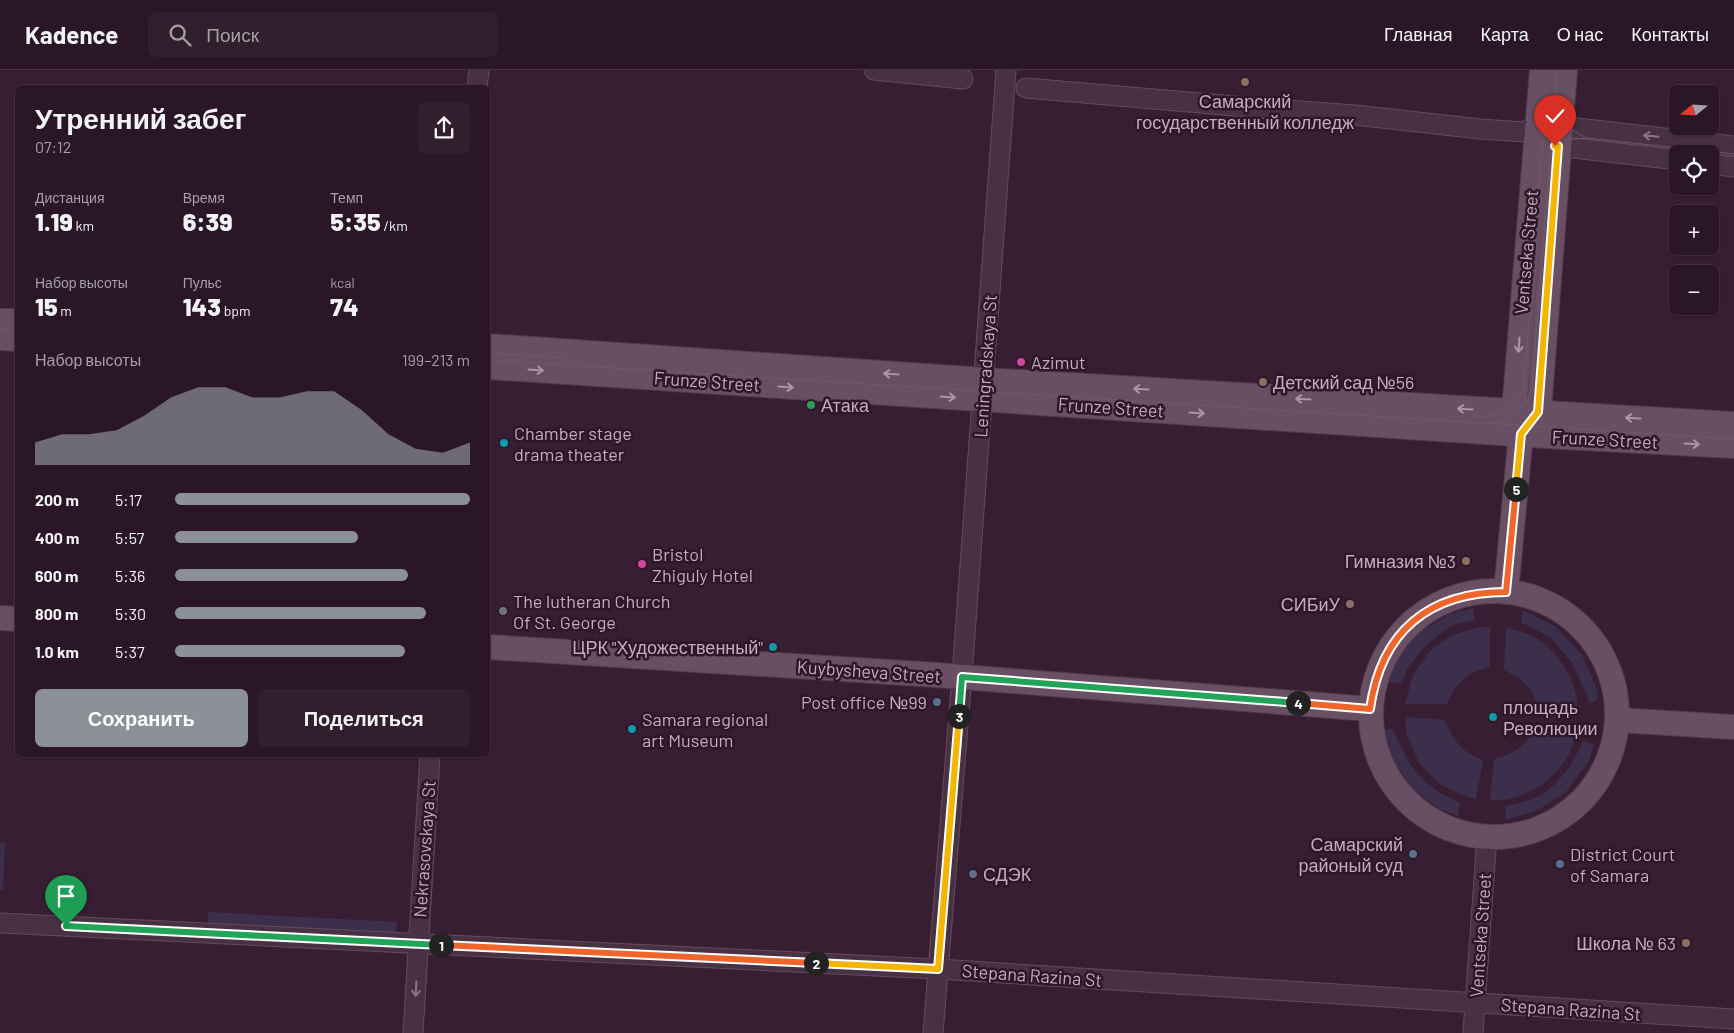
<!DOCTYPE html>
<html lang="ru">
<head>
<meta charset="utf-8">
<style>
	body { margin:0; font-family:Barlow,sans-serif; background:#321f2e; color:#f1f3f6; height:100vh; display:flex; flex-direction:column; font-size:19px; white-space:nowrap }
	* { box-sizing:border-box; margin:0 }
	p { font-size:16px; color:#a59fa7 }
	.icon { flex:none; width:28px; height:28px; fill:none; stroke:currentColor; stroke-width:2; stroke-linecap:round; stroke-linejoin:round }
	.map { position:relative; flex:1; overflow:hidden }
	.drawer { position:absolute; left:15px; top:15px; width:475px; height:672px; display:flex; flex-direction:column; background:#2a1626; border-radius:8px; box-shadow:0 1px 4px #0004,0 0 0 1px #463543 }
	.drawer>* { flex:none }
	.needle { width:32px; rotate:252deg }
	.controls { position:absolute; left:1669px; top:15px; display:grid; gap:10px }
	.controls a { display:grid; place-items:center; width:50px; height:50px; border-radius:8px; background:#2a1626; box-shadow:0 1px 4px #0004,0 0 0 1px #463543; font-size:25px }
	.pin { position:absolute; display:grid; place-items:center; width:42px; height:42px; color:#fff; margin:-51px -21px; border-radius:50% 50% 50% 0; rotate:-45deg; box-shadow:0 0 5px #0007 }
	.pin .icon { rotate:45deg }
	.km { position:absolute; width:25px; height:25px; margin:-12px; border-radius:50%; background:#222; color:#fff; font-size:14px; line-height:25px; text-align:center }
	.round { display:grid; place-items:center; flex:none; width:52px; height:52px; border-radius:8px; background:#321f2e }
	.head { display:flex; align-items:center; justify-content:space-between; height:85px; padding:0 20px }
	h1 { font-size:28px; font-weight:800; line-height:38px }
	.metrics { display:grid; grid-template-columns:repeat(3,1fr); gap:8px; height:85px; padding:5px 20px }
	.metrics div { display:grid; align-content:center }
	.metrics b { font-size:25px; font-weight:800 }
	.metrics small { font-size:14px; font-weight:400 }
	.metrics p { font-size:14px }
	.chart { height:140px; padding:10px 20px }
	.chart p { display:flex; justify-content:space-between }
	.chart svg { width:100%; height:90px; margin-top:5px; fill:#8c9099; opacity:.7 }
	.cta { display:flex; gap:10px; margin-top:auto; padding:10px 20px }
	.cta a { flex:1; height:58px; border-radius:8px; background:#8c9099; color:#fff; font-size:20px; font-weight:800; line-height:58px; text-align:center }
	.cta a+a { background:#321f2e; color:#f1f3f6 }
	ul { padding:0 20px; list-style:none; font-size:16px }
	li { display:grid; grid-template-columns:80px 60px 1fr; align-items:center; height:38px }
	li i { height:12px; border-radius:6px; background:#8c9099 }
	header { display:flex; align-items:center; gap:30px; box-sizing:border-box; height:70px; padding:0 25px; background:#2a1626; border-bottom:1px solid #463543 }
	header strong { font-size:24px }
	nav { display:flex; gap:28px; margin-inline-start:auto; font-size:18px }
	.search { width:350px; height:45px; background:#321f2e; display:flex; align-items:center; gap:12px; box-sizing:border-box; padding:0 18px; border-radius:8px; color:#a59fa7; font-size:19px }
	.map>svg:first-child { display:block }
	.green { fill:#3c2f4c }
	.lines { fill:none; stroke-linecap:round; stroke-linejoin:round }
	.minor-casing { stroke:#644c5e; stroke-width:21 }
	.major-casing { stroke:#523b4c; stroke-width:26 }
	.minor { stroke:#483143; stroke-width:19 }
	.major { stroke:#694f63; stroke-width:24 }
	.tram { stroke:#73576d; stroke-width:1 }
	.oneway { stroke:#8d7487 }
	.oneway2 { stroke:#af94a8 }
	.split-1-casing { stroke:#fff; stroke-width:10 }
	.split-2-casing { stroke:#fff; stroke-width:10 }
	.split-3-casing { stroke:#fff; stroke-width:10 }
	.split-4-casing { stroke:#fff; stroke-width:10 }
	.split-5-casing { stroke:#fff; stroke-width:10 }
	.split-6-casing { stroke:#fff; stroke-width:10 }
	.split-1 { stroke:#22a559; stroke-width:6 }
	.split-2 { stroke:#f0652b; stroke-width:6 }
	.split-3 { stroke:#f5b400; stroke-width:6 }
	.split-4 { stroke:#22a559; stroke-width:6 }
	.split-5 { stroke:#f0652b; stroke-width:6 }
	.split-6 { stroke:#f5b400; stroke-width:6 }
	.education-dot { fill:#8d6e63; stroke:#2d1728; stroke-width:2 }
	.hotel-dot { fill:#d1479c; stroke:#2d1728; stroke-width:2 }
	.leisure-dot { fill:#2e9e5b; stroke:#2d1728; stroke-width:2 }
	.culture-dot { fill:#0f9aa8; stroke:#2d1728; stroke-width:2 }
	.worship-dot { fill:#6b7280; stroke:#2d1728; stroke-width:2 }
	.service-dot { fill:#5c6f8a; stroke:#2d1728; stroke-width:2 }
	.labels { text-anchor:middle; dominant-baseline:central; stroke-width:5; stroke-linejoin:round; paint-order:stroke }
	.poi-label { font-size:18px; fill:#c6abbf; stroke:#2d1728; text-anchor:start }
	.street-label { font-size:18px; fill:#c6abbf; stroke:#2d1728 }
</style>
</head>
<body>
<header>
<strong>Kadence</strong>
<div class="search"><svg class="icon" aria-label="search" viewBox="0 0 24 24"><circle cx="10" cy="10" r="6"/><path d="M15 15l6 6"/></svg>Поиск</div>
<nav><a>Главная</a><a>Карта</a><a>О нас</a><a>Контакты</a></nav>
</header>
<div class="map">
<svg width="1734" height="963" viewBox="0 0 1734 963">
	<rect width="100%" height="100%" fill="#381e33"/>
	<g class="green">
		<polygon points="1473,538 1475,550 1452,555 1426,575 1407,599 1402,613 1389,612 1396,591 1417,564 1449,544"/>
		<polygon points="1523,540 1556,557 1582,585 1597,620 1597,630 1590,633 1573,594 1551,568 1521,552"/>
		<path d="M 1480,557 L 1490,557 L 1490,597 C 1466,603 1457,612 1447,634 L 1405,634 L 1413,605 L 1430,581 L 1452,565 Z"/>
		<path d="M 1506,557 C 1514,560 1524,562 1532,566 C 1559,580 1578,611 1578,642 L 1538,641 C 1533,618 1525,610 1504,600 Z"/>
		<path d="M 1405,647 L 1445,650 C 1453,670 1461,682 1483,690 L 1476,729 L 1467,727 L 1441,715 L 1419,693 L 1407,665 Z"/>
		<path d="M 1536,656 L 1578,658 C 1575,666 1573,676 1569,684 C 1555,711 1521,733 1490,730 L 1494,689 C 1515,685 1526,675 1536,656 Z"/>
		<path d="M 1393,659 C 1410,699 1420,714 1460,733 L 1458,746 L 1439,739 L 1412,718 L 1393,690 L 1385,660 Z"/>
		<path d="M 1583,671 L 1594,674 L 1589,691 L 1567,721 L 1538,740 L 1506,750 L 1505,736 C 1514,734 1524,732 1532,729 C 1556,720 1573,694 1583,671 Z"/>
		<polygon points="0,773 5,773 3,820 0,820"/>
		<polygon points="208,842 397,852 396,868 209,858"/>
	</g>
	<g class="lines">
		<g class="minor-casing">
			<g id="minor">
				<polyline points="874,0 963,9"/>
				<polyline points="477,18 479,0"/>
				<polyline points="1026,18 1258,38 1355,45 1480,59 1524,62 1537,54 1560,56 1734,76"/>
				<polyline points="1547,75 1678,90"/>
				<polyline points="1710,94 1734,97"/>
				<polyline points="963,592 1006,0"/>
				<polyline points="0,853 938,899 1734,949"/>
				<polyline points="413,963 430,685"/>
				<polyline points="933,963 962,607"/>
				<polyline points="1473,963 1487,766"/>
			</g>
		</g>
		<g class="major-casing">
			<g id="major">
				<polyline points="0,251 18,251"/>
				<polyline points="0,268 18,269"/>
				<polyline points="488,276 984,310 1734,354"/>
				<polyline points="488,297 1546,366 1734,376"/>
				<polyline points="1528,354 1538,342 1540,328 1565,0"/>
				<circle cx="1494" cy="644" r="123"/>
				<polyline points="1506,522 1521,363 1514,341 1542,0"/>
				<polyline points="0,548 18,549"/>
				<polyline points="488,577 937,605 1370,639"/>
				<polyline points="1617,650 1734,657"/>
			</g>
		</g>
		<use href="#minor" class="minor"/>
		<use href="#major" class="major"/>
		<g class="tram">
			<path d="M 1547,38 L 1540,99 L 1524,315 C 1527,335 1533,349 1553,357"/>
			<path d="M 1556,38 C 1559,53 1572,61 1585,67"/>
			<polyline points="1548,84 1564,70 1587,68 1734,84"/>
			<polyline points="0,259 18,260"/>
			<polyline points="488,283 566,288"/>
			<polyline points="488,290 1734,369"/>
			<path d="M 1474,346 C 1502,348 1513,340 1524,315"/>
			<path d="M 1497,352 C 1518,349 1527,336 1532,316 L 1557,0"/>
		</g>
	</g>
	<defs><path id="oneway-shaft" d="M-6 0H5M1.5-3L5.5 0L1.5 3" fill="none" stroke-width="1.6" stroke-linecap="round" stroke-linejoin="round" transform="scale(1.25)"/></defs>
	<g class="oneway">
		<use href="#oneway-shaft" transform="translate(1651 66) rotate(-174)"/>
		<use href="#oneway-shaft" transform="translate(416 919) rotate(93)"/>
	</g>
	<g class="oneway2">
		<use href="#oneway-shaft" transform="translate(1519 275) rotate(94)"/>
		<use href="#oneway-shaft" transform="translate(536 300) rotate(4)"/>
		<use href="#oneway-shaft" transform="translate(891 304) rotate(-176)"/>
		<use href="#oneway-shaft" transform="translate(786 317) rotate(4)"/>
		<use href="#oneway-shaft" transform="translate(1141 319) rotate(-177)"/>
		<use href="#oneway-shaft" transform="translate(948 327) rotate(4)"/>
		<use href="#oneway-shaft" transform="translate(1303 329) rotate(-177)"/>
		<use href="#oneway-shaft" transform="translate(1465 339) rotate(-177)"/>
		<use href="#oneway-shaft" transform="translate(1197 343) rotate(4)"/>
		<use href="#oneway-shaft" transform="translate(1633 348) rotate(-177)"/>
		<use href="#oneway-shaft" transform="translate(1692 374) rotate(3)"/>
	</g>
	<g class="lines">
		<g class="split-1-casing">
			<polyline id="split-1" points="66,856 441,875"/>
		</g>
		<g class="split-2-casing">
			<polyline id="split-2" points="441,875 816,893"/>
		</g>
		<g class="split-3-casing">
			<polyline id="split-3" points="816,893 938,899 959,646"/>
		</g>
		<g class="split-4-casing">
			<polyline id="split-4" points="959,646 962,607 1298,633"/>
		</g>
		<g class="split-5-casing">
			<path id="split-5" d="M 1298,633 L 1370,639 C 1381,561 1429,522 1506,522 L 1516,419"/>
		</g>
		<g class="split-6-casing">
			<polyline id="split-6" points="1516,419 1521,364 1538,342 1558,76 1555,76"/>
		</g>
		<use href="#split-1" class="split-1"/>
		<use href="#split-2" class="split-2"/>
		<use href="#split-3" class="split-3"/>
		<use href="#split-4" class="split-4"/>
		<use href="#split-5" class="split-5"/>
		<use href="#split-6" class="split-6"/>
	</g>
	<g class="education-dot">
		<circle cx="1245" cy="12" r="5"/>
		<circle cx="1263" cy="312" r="5"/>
		<circle cx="1466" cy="491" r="5"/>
		<circle cx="1350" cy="534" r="5"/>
		<circle cx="1686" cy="873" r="5"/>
	</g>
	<g class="hotel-dot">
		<circle cx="1021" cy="292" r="5"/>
		<circle cx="642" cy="494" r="5"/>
	</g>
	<circle class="leisure-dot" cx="811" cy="335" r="5"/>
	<g class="culture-dot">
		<circle cx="504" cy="373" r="5"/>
		<circle cx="773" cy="577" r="5"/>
		<circle cx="1493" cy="647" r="5"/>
		<circle cx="632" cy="659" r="5"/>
	</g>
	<circle class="worship-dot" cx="503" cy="541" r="5"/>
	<g class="service-dot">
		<circle cx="937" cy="632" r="5"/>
		<circle cx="1413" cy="784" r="5"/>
		<circle cx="1560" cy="794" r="5"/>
		<circle cx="973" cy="804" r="5"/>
	</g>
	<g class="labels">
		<g class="poi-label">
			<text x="1245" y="31" text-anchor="middle">Самарский<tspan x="1245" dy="21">государственный колледж</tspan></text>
			<text x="1031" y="292">Azimut</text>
			<text x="1273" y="312">Детский сад №56</text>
			<text x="821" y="335">Атака</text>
			<text x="514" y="363">Chamber stage<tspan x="514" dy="21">drama theater</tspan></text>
			<text x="652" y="484">Bristol<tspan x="652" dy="21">Zhiguly Hotel</tspan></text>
			<text x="1456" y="491" text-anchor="end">Гимназия №3</text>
			<text x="513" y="531">The lutheran Church<tspan x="513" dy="21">Of St. George</tspan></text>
			<text x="1340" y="534" text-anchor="end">СИБиУ</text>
			<text x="763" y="577" text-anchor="end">ЦРК "Художественный"</text>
			<text x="927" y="632" text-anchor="end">Post office №99</text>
			<text x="1503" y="637">площадь<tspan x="1503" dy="21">Революции</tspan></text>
			<text x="642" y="649">Samara regional<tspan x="642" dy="21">art Museum</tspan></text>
			<text x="1403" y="774" text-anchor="end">Самарский<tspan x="1403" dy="21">районый суд</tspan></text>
			<text x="1570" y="784">District Court<tspan x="1570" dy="21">of Samara</tspan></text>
			<text x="983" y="804">СДЭК</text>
			<text x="1676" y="873" text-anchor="end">Школа № 63</text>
		</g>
		<g class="street-label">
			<text transform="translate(1526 182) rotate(-85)">Ventseka Street</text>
			<text transform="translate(985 296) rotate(-86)">Leningradskaya St</text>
			<text transform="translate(707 311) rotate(4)">Frunze Street</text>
			<text transform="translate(1111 337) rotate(4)">Frunze Street</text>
			<text transform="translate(1605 369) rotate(3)">Frunze Street</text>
			<text transform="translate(869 601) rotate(4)">Kuybysheva Street</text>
			<text transform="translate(424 779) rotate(-86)">Nekrasovskaya St</text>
			<text transform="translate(1480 865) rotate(-86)">Ventseka Street</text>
			<text transform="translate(1032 905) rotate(4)">Stepana Razina St</text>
			<text transform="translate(1571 939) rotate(4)">Stepana Razina St</text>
		</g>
	</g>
</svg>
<div class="controls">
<a><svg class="needle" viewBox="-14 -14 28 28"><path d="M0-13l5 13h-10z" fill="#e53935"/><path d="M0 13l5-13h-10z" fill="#a59fa7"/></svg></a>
<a><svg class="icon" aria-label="locate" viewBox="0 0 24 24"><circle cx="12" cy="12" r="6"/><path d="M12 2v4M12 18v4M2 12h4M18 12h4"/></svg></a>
<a>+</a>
<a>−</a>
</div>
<div class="pin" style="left:66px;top:856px;background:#1e9e55"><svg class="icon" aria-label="arrive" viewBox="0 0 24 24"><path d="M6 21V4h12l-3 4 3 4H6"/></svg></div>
<div class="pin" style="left:1555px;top:76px;background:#d93025"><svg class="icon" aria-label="check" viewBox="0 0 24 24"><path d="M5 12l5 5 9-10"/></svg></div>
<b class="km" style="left:441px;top:875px">1</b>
<b class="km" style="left:816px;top:893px">2</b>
<b class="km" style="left:959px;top:646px">3</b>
<b class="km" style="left:1298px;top:633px">4</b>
<b class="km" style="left:1516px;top:419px">5</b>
<section class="drawer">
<div class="head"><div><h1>Утренний забег</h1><p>07:12</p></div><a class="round"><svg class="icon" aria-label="share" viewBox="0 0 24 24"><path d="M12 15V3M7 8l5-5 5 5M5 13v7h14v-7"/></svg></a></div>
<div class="metrics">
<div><p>Дистанция</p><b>1.19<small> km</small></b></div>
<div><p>Время</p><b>6:39</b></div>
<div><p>Темп</p><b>5:35<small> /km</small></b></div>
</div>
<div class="metrics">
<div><p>Набор высоты</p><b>15<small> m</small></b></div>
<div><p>Пульс</p><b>143<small> bpm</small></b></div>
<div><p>kcal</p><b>74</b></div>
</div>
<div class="chart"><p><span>Набор высоты</span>199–213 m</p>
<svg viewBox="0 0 160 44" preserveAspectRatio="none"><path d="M0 44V33L10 29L20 29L30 27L40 20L50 11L60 6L70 6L80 11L90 11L100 8L110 8L120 17L130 29L140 36L150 38L160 33V44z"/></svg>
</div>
<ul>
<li><b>200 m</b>5:17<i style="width:100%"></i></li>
<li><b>400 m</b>5:57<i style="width:62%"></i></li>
<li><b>600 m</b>5:36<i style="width:79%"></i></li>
<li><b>800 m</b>5:30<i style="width:85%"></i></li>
<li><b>1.0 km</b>5:37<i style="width:78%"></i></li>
</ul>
<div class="cta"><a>Сохранить</a><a>Поделиться</a></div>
</section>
</div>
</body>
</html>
